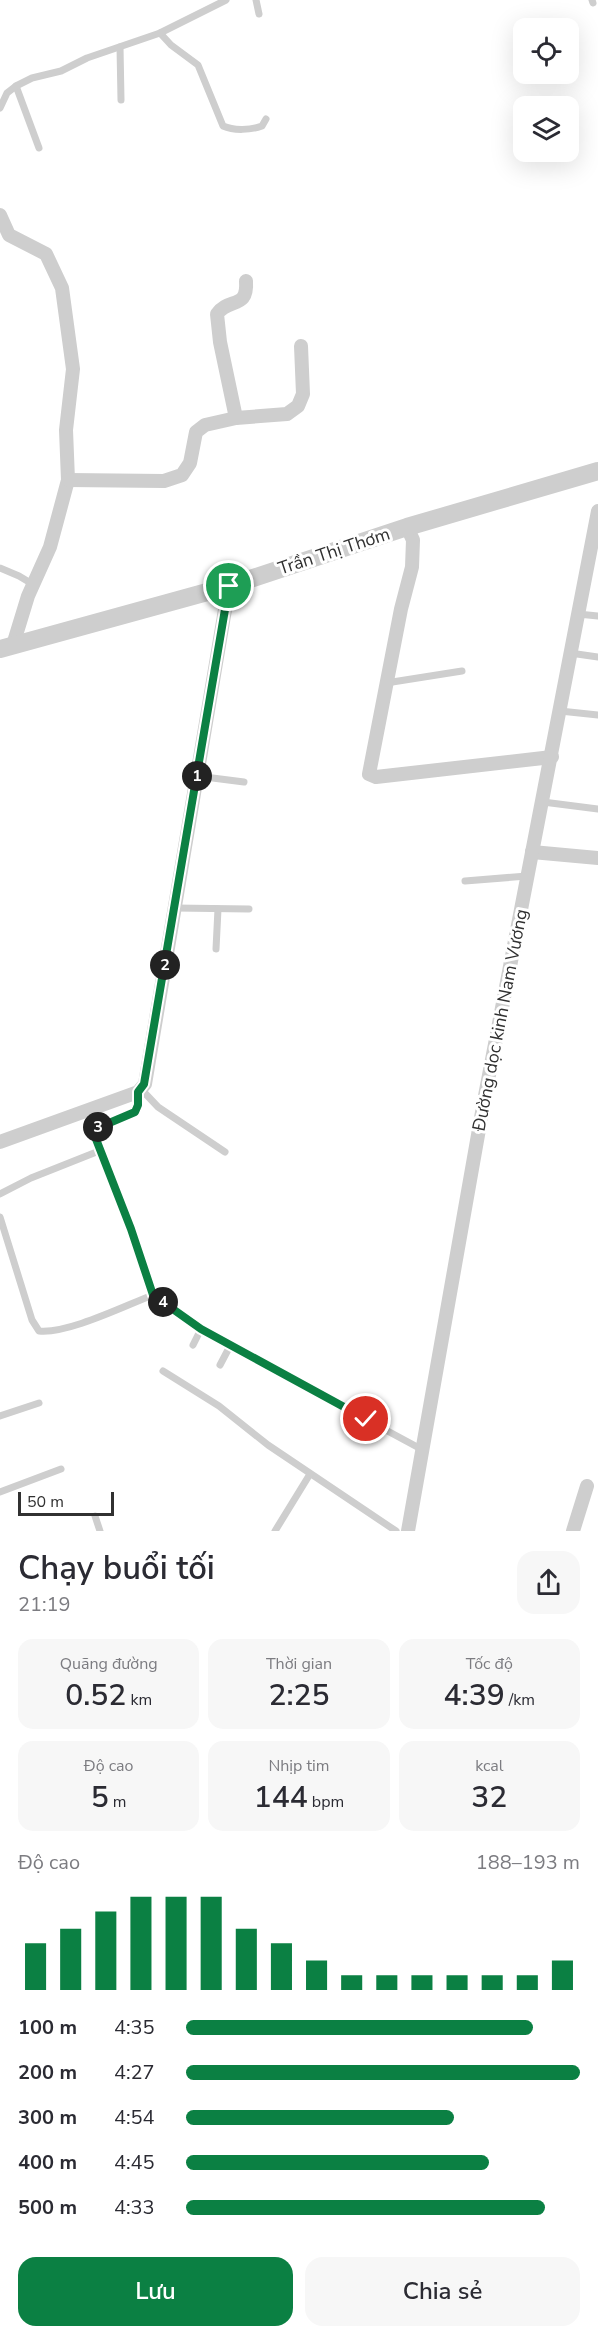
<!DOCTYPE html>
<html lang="vi">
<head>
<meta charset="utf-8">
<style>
	body { margin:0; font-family:"Nunito Sans",sans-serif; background:#f7f7f7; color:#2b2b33; height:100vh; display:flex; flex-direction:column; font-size:22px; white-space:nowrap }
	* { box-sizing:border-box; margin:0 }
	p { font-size:20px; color:#7c7c81 }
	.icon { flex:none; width:33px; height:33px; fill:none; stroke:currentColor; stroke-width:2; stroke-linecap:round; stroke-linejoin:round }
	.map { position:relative; height:1531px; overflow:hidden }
	.panel { display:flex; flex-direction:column; background:#fff; flex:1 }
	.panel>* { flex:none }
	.tools { position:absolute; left:513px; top:18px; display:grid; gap:12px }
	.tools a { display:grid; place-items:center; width:66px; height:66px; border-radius:12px; background:#fff; box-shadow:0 6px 24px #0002; font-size:30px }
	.scale { position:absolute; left:18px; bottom:15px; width:96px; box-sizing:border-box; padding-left:6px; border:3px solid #313131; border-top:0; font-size:16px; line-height:21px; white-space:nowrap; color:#313131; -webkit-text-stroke:4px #fff; paint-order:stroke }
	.pin { position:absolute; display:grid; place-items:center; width:51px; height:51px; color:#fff; margin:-26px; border:3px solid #fff; border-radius:50%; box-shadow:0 2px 6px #0007 }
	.km { position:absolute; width:30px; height:30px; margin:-15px; border-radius:50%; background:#222; color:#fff; font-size:16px; line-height:30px; text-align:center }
	.round { display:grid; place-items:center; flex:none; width:63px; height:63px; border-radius:18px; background:#f7f7f7 }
	.summary { display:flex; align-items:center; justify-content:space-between; height:102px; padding:0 18px }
	h1 { font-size:33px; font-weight:600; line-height:45px }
	.figures { display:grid; grid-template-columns:repeat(3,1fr); gap:9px; height:102px; padding:6px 18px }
	.figures div { display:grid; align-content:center; border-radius:15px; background:#f7f7f7; text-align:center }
	.figures b { font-size:30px; font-weight:600 }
	.figures small { font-size:16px; font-weight:400 }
	.figures p { font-size:16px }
	.chart { height:168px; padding:12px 18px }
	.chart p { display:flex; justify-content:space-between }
	.chart svg { width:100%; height:108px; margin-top:6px; stroke:#0b8043; stroke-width:6 }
	.action { display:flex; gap:12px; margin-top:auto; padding:12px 18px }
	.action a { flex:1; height:69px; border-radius:18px; background:#0b8043; color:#fff; font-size:24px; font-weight:600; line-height:69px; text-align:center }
	.action a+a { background:#f7f7f7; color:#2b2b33 }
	ul { padding:0 18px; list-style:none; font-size:20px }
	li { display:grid; grid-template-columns:96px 72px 1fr; align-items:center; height:45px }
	li i { height:15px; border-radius:8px; background:#0b8043 }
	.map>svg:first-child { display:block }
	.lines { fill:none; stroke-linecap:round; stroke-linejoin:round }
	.service { stroke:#cecece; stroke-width:7 }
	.minor { stroke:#cecece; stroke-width:14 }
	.tertiary { stroke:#cecece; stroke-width:18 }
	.route-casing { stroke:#fff; stroke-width:12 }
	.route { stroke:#0b8043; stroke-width:8 }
	.labels { text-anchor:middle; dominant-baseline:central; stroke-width:6; stroke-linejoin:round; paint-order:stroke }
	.street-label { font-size:18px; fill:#313131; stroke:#fff }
</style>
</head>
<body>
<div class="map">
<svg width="598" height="1531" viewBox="0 0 598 1531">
	<rect width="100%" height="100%" fill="#fff"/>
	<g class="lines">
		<g class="service">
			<polyline points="256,0 259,14"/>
			<polyline points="592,0 593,3"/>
			<path d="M 160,33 L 171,45 L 198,65 L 223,126 C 234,131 251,130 262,126 L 266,119"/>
			<polyline points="120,47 121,100"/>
			<polyline points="16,86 39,148"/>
			<polyline points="0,108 7,93 16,86 32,78 61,71 87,58 160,33 226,0"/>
			<polyline points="0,568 19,576 34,585"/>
			<polyline points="578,614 598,616"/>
			<polyline points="570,653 598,657"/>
			<polyline points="386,683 462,671"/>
			<polyline points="560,711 598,715"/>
			<polyline points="197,776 244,782"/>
			<polyline points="543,802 598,809"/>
			<polyline points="465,881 527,876"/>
			<polyline points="175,908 249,909"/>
			<polyline points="216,949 218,909"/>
			<polyline points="141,1089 158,1107 225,1152"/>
			<polyline points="138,1092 138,1105 135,1112 95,1129 94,1134 131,1229 153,1295 201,1329 230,1346 421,1449"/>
			<polyline points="0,1194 31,1178 99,1151"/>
			<path d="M 0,1217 L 32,1320 L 39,1331 C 68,1334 124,1306 153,1295"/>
			<polyline points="193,1345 201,1329"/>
			<polyline points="220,1365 230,1346"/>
			<polyline points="163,1371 219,1406 268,1445 396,1531"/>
			<polyline points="0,1416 39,1403"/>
			<polyline points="0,1492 61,1469"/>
			<polyline points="95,1516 100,1531"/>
			<polyline points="275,1531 310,1474"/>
		</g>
		<g class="minor">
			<polyline points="0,215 9,235 46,254 62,288 73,369 66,430 68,480 50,547 28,596 13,645"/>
			<path d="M 236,418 L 220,342 L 217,314 C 229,297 248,310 246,281"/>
			<polyline points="68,480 164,481 182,475 190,463 196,432 205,425 236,418 287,414 298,406 303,394 301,346"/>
			<polyline points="407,527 413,540 412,567 401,609 369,774 376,777 552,757"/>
			<polyline points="532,852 598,858"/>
			<polyline points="0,1142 138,1092 145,1084 229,586"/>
			<polyline points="408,1531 484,1101 598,511"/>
			<polyline points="573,1531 587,1486"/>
		</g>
		<polyline class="tertiary" points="0,649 229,586 407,527 598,471"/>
	</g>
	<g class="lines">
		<g class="route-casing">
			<polyline id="route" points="229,586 144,1084 138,1092 138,1105 135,1112 95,1129 94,1134 131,1229 153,1295 201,1329 366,1419"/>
		</g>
		<use href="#route" class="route"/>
	</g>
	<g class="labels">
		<g class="street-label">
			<text transform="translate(334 551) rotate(-18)">Trần Thị Thơm</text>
			<text transform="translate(500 1020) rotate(-79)">Đường dọc kinh Nam Vương</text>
		</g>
	</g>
</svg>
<div class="tools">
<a><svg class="icon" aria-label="locate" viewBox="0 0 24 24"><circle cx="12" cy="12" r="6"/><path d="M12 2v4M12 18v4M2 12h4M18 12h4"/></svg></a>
<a><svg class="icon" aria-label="layers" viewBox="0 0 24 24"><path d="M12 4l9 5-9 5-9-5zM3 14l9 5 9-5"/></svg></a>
</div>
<div class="scale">50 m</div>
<div class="pin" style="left:229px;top:586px;background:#1e9e55"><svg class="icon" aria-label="arrive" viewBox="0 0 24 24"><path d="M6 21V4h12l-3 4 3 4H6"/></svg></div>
<div class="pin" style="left:366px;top:1419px;background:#d93025"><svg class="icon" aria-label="check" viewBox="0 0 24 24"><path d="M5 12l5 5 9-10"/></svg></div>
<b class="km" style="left:197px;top:776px">1</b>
<b class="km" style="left:165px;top:965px">2</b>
<b class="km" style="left:98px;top:1127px">3</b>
<b class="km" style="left:163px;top:1302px">4</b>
</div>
<section class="panel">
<div class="summary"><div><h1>Chạy buổi tối</h1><p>21:19</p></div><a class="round"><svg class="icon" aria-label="share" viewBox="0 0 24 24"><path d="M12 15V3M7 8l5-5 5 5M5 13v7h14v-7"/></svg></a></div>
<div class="figures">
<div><p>Quãng đường</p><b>0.52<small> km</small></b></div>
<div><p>Thời gian</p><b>2:25</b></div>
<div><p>Tốc độ</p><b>4:39<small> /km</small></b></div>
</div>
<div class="figures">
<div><p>Độ cao</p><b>5<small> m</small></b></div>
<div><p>Nhịp tim</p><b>144<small> bpm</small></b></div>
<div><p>kcal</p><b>32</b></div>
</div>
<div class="chart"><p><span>Độ cao</span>188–193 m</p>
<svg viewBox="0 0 160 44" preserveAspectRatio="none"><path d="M5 44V25M15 44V19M25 44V12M35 44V6M45 44V6M55 44V6M65 44V19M75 44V25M85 44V32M95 44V38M105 44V38M115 44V38M125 44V38M135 44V38M145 44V38M155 44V32"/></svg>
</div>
<ul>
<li><b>100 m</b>4:35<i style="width:88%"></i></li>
<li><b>200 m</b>4:27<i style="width:100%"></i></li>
<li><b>300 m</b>4:54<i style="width:68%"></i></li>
<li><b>400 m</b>4:45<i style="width:77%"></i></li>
<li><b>500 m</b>4:33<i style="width:91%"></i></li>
</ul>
<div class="action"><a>Lưu</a><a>Chia sẻ</a></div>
</section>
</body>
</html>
